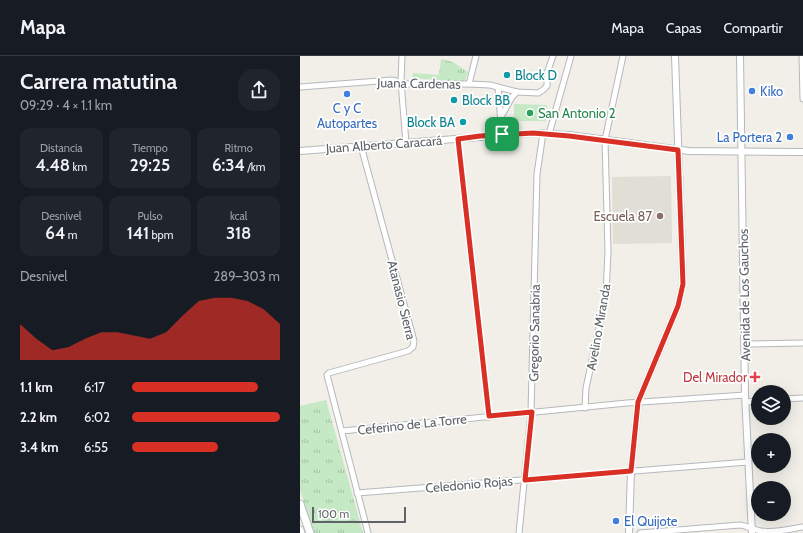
<!DOCTYPE html>
<html lang="es">
<head>
<meta charset="utf-8">
<style>
	body { margin:0; font-family:Cabin,sans-serif; background:#20242c; color:#f1f3f6; height:100vh; display:flex; flex-direction:column; font-size:15px; white-space:nowrap }
	* { box-sizing:border-box; margin:0 }
	p { font-size:13px; color:#9ea1a6 }
	.icon { flex:none; width:22px; height:22px; fill:none; stroke:currentColor; stroke-width:2; stroke-linecap:round; stroke-linejoin:round }
	.map { position:relative; flex:1; overflow:hidden }
	.details { display:flex; flex-direction:column; background:#171b24; width:300px }
	.details>* { flex:none }
	.controls { position:absolute; left:451px; top:329px; display:grid; gap:8px }
	.controls a { display:grid; place-items:center; width:40px; height:40px; border-radius:50%; background:#171b24; box-shadow:0 4px 16px #0002; font-size:20px }
	.scale { position:absolute; left:12px; bottom:10px; width:94px; box-sizing:border-box; padding-left:4px; border:2px solid #5f6368; border-top:0; font-size:11px; line-height:14px; white-space:nowrap; color:#5f6368; -webkit-text-stroke:3px #fff; paint-order:stroke }
	.pin { position:absolute; display:grid; place-items:center; width:34px; height:34px; color:#fff; margin:-17px; border-radius:8px; box-shadow:0 2px 6px #0006 }
	.round { display:grid; place-items:center; flex:none; width:42px; height:42px; border-radius:16px; background:#20242c }
	.head { display:flex; align-items:center; justify-content:space-between; height:68px; padding:0 20px }
	h1 { font-size:22px; font-weight:600; line-height:30px }
	.stats { display:grid; grid-template-columns:repeat(3,1fr); gap:6px; height:68px; padding:4px 20px }
	.stats div { display:grid; align-content:center; border-radius:10px; background:#20242c; text-align:center }
	.stats b { font-size:17px; font-weight:600 }
	.stats small { font-size:11px; font-weight:400 }
	.stats p { font-size:11px }
	.chart { height:112px; padding:8px 20px }
	.chart p { display:flex; justify-content:space-between }
	.chart svg { width:100%; height:72px; margin-top:4px; fill:#d93025; opacity:.7 }
	ul { padding:0 20px; list-style:none; font-size:13px }
	li { display:grid; grid-template-columns:64px 48px 1fr; align-items:center; height:30px }
	li i { height:10px; border-radius:5px; background:#d93025 }
	header { display:flex; align-items:center; gap:24px; box-sizing:border-box; height:56px; padding:0 20px; background:#171b24; border-bottom:1px solid #363941 }
	header strong { font-size:19px }
	nav { display:flex; gap:22px; margin-inline-start:auto; font-size:14px }
	main { display:flex; flex:1; min-height:0 }
	.map>svg:first-child { display:block }
	.education { fill:#e1ded6 }
	.grass { fill:url(#grass-tufts) }
	.park { fill:#c5e8c5 }
	.lines { fill:none; stroke-linecap:round; stroke-linejoin:round }
	.minor-casing { stroke:#b5b8bc; stroke-width:7 }
	.tertiary-casing { stroke:#b5b8bc; stroke-width:8 }
	.secondary-casing { stroke:#b6babf; stroke-width:9 }
	.minor { stroke:#fff; stroke-width:5 }
	.tertiary { stroke:#fff; stroke-width:6 }
	.secondary { stroke:#fff; stroke-width:7 }
	.route-casing { stroke:#fff; stroke-width:8 }
	.route { stroke:#d93025; stroke-width:5 }
	.culture-dot { fill:#0f9aa8; stroke:#fff; stroke-width:1.5 }
	.shop-dot { fill:#3f7fe0; stroke:#fff; stroke-width:1.5 }
	.leisure-dot { fill:#2e9e5b; stroke:#fff; stroke-width:1.5 }
	.education-dot { fill:#8d6e63; stroke:#fff; stroke-width:1.5 }
	.health-dot { fill:#e0444e; stroke:#fff; stroke-width:1.5 }
	.labels { text-anchor:middle; dominant-baseline:central; stroke-width:3.5; stroke-linejoin:round; paint-order:stroke }
	.culture-label { font-size:13px; fill:#0d838f; stroke:#fff; text-anchor:start }
	.street-label { font-size:13px; fill:#5f6368; stroke:#fff }
	.shop-label { font-size:13px; fill:#366cbe; stroke:#fff; text-anchor:start }
	.leisure-label { font-size:13px; fill:#27864d; stroke:#fff; text-anchor:start }
	.education-label { font-size:13px; fill:#785e54; stroke:#fff; text-anchor:end }
	.health-label { font-size:13px; fill:#be3a42; stroke:#fff; text-anchor:end }
</style>
</head>
<body>
<header>
<strong>Mapa</strong>
<nav><a>Mapa</a><a>Capas</a><a>Compartir</a></nav>
</header>
<main>
<section class="details">
<div class="head"><div><h1>Carrera matutina</h1><p>09:29 · 4 × 1.1 km</p></div><a class="round"><svg class="icon" aria-label="share" viewBox="0 0 24 24"><path d="M12 15V3M7 8l5-5 5 5M5 13v7h14v-7"/></svg></a></div>
<div class="stats">
<div><p>Distancia</p><b>4.48<small> km</small></b></div>
<div><p>Tiempo</p><b>29:25</b></div>
<div><p>Ritmo</p><b>6:34<small> /km</small></b></div>
</div>
<div class="stats">
<div><p>Desnivel</p><b>64<small> m</small></b></div>
<div><p>Pulso</p><b>141<small> bpm</small></b></div>
<div><p>kcal</p><b>318</b></div>
</div>
<div class="chart"><p><span>Desnivel</span>289–303 m</p>
<svg viewBox="0 0 160 44" preserveAspectRatio="none"><path d="M0 44V22L10 31L20 38L30 36L40 31L50 27L60 27L70 29L80 31L90 27L100 17L110 8L120 6L130 6L140 8L150 13L160 22V44z"/></svg>
</div>
<ul>
<li><b>1.1 km</b>6:17<i style="width:85%"></i></li>
<li><b>2.2 km</b>6:02<i style="width:100%"></i></li>
<li><b>3.4 km</b>6:55<i style="width:58%"></i></li>
</ul>
</section>
<div class="map">
<svg width="503" height="477" viewBox="0 0 503 477">
	<defs>
		<pattern id="grass-tufts" width="24" height="20" patternUnits="userSpaceOnUse"><rect width="24" height="20" fill="#c5e8c5"/><path d="M3 7l-1-3M5 7V3M7 7l1-3M15 17l-1-3M17 17v-4M19 17l1-3" fill="none" stroke="#a3c0a4"/></pattern>
	</defs>
	<rect width="100%" height="100%" fill="#f1efe8"/>
	<polygon class="education" points="371,120 372,187 313,188 312,121"/>
	<g class="grass">
		<polygon points="141,3 153,6 168,16 165,24 160,26 112,22 113,17 139,19"/>
		<polygon points="26,344 63,477 14,477 0,434 0,350"/>
	</g>
	<polygon class="park" points="214,48 247,49 246,65 214,65"/>
	<g class="lines">
		<g class="minor-casing">
			<g id="minor">
				<polyline points="102,0 101,26 106,87"/>
				<polyline points="502,0 503,43"/>
				<polyline points="169,28 176,0"/>
				<polyline points="0,31 92,24 107,28 169,28 190,29 217,36 238,37 243,34 247,30 247,17 253,0"/>
				<polyline points="198,32 202,78"/>
				<polyline points="202,59 212,41 217,36"/>
				<polyline points="249,78 271,0"/>
				<polyline points="158,83 189,361"/>
				<polyline points="61,90 114,285 113,291 108,295 29,317 27,319 68,477"/>
				<polyline points="445,288 503,287"/>
				<polyline points="484,343 503,342"/>
				<polyline points="446,346 458,345"/>
				<polyline points="285,352 286,332 306,239 308,195 305,84 323,0"/>
				<polyline points="42,375 327,347 445,339"/>
				<polyline points="57,437 448,406"/>
				<polyline points="219,477 231,356 237,118 243,77"/>
				<path d="M 340,477 L 440,469 C 448,470 454,474 461,475 C 475,477 490,473 503,471"/>
			</g>
		</g>
		<g class="tertiary-casing">
			<g id="tertiary">
				<polyline points="440,0 445,339 452,477"/>
				<polyline points="0,95 233,77 269,79 389,95 503,96"/>
				<polyline points="329,477 331,415 338,346 378,250 383,228 375,0"/>
			</g>
		</g>
		<g class="secondary-casing">
			<g id="secondary">
				<polyline points="0,448 10,477"/>
				<polyline points="0,474 1,477"/>
			</g>
		</g>
		<use href="#minor" class="minor"/>
		<use href="#tertiary" class="tertiary"/>
		<use href="#secondary" class="secondary"/>
	</g>
	<g class="lines">
		<g class="route-casing">
			<polygon id="route" points="233,77 269,80 378,94 383,228 378,250 338,346 331,415 225,424 232,356 189,360 158,83 180,80"/>
		</g>
		<use href="#route" class="route"/>
	</g>
	<g class="culture-dot">
		<circle cx="207" cy="19" r="4"/>
		<circle cx="154" cy="44" r="4"/>
		<circle cx="163" cy="66" r="4"/>
	</g>
	<g class="shop-dot">
		<circle cx="452" cy="35" r="4"/>
		<circle cx="47" cy="38" r="4"/>
		<circle cx="490" cy="81" r="4"/>
		<circle cx="316" cy="465" r="4"/>
	</g>
	<circle class="leisure-dot" cx="230" cy="57" r="4"/>
	<circle class="education-dot" cx="360" cy="160" r="4"/>
	<path class="health-dot" d="M453 315h4v4h4v4h-4v4h-4v-4h-4v-4h4z"/>
	<g class="labels">
		<g class="culture-label">
			<text x="215" y="19">Block D</text>
			<text x="162" y="44">Block BB</text>
			<text x="155" y="66" text-anchor="end">Block BA</text>
		</g>
		<g class="street-label">
			<text transform="translate(119 27) rotate(1)">Juana Cardenas</text>
			<text transform="translate(84 88) rotate(-4)">Juan Alberto Caracará</text>
			<text transform="translate(444 239) rotate(-91)">Avenida de Los Gauchos</text>
			<text transform="translate(102 244) rotate(76)">Atanasio Sierra</text>
			<text transform="translate(298 271) rotate(-80)">Avelino Miranda</text>
			<text transform="translate(234 277) rotate(-89)">Gregorio Sanabria</text>
			<text transform="translate(112 368) rotate(-6)">Ceferino de La Torre</text>
			<text transform="translate(169 428) rotate(-5)">Celedonio Rojas</text>
		</g>
		<g class="shop-label">
			<text x="460" y="35">Kiko</text>
			<text x="47" y="52" text-anchor="middle">C y C<tspan x="47" dy="15">Autopartes</tspan></text>
			<text x="482" y="81" text-anchor="end">La Portera 2</text>
			<text x="324" y="465">El Quijote</text>
		</g>
		<g class="leisure-label">
			<text x="238" y="57">San Antonio 2</text>
		</g>
		<g class="education-label">
			<text x="352" y="160">Escuela 87</text>
		</g>
		<g class="health-label">
			<text x="447" y="321">Del Mirador</text>
		</g>
	</g>
</svg>
<div class="controls">
<a><svg class="icon" aria-label="layers" viewBox="0 0 24 24"><path d="M12 4l9 5-9 5-9-5zM3 14l9 5 9-5"/></svg></a>
<a>+</a>
<a>−</a>
</div>
<div class="scale">100 m</div>
<div class="pin" style="left:202px;top:78px;background:#1e9e55"><svg class="icon" aria-label="arrive" viewBox="0 0 24 24"><path d="M6 21V4h12l-3 4 3 4H6"/></svg></div>
</div>
</main>
</body>
</html>
